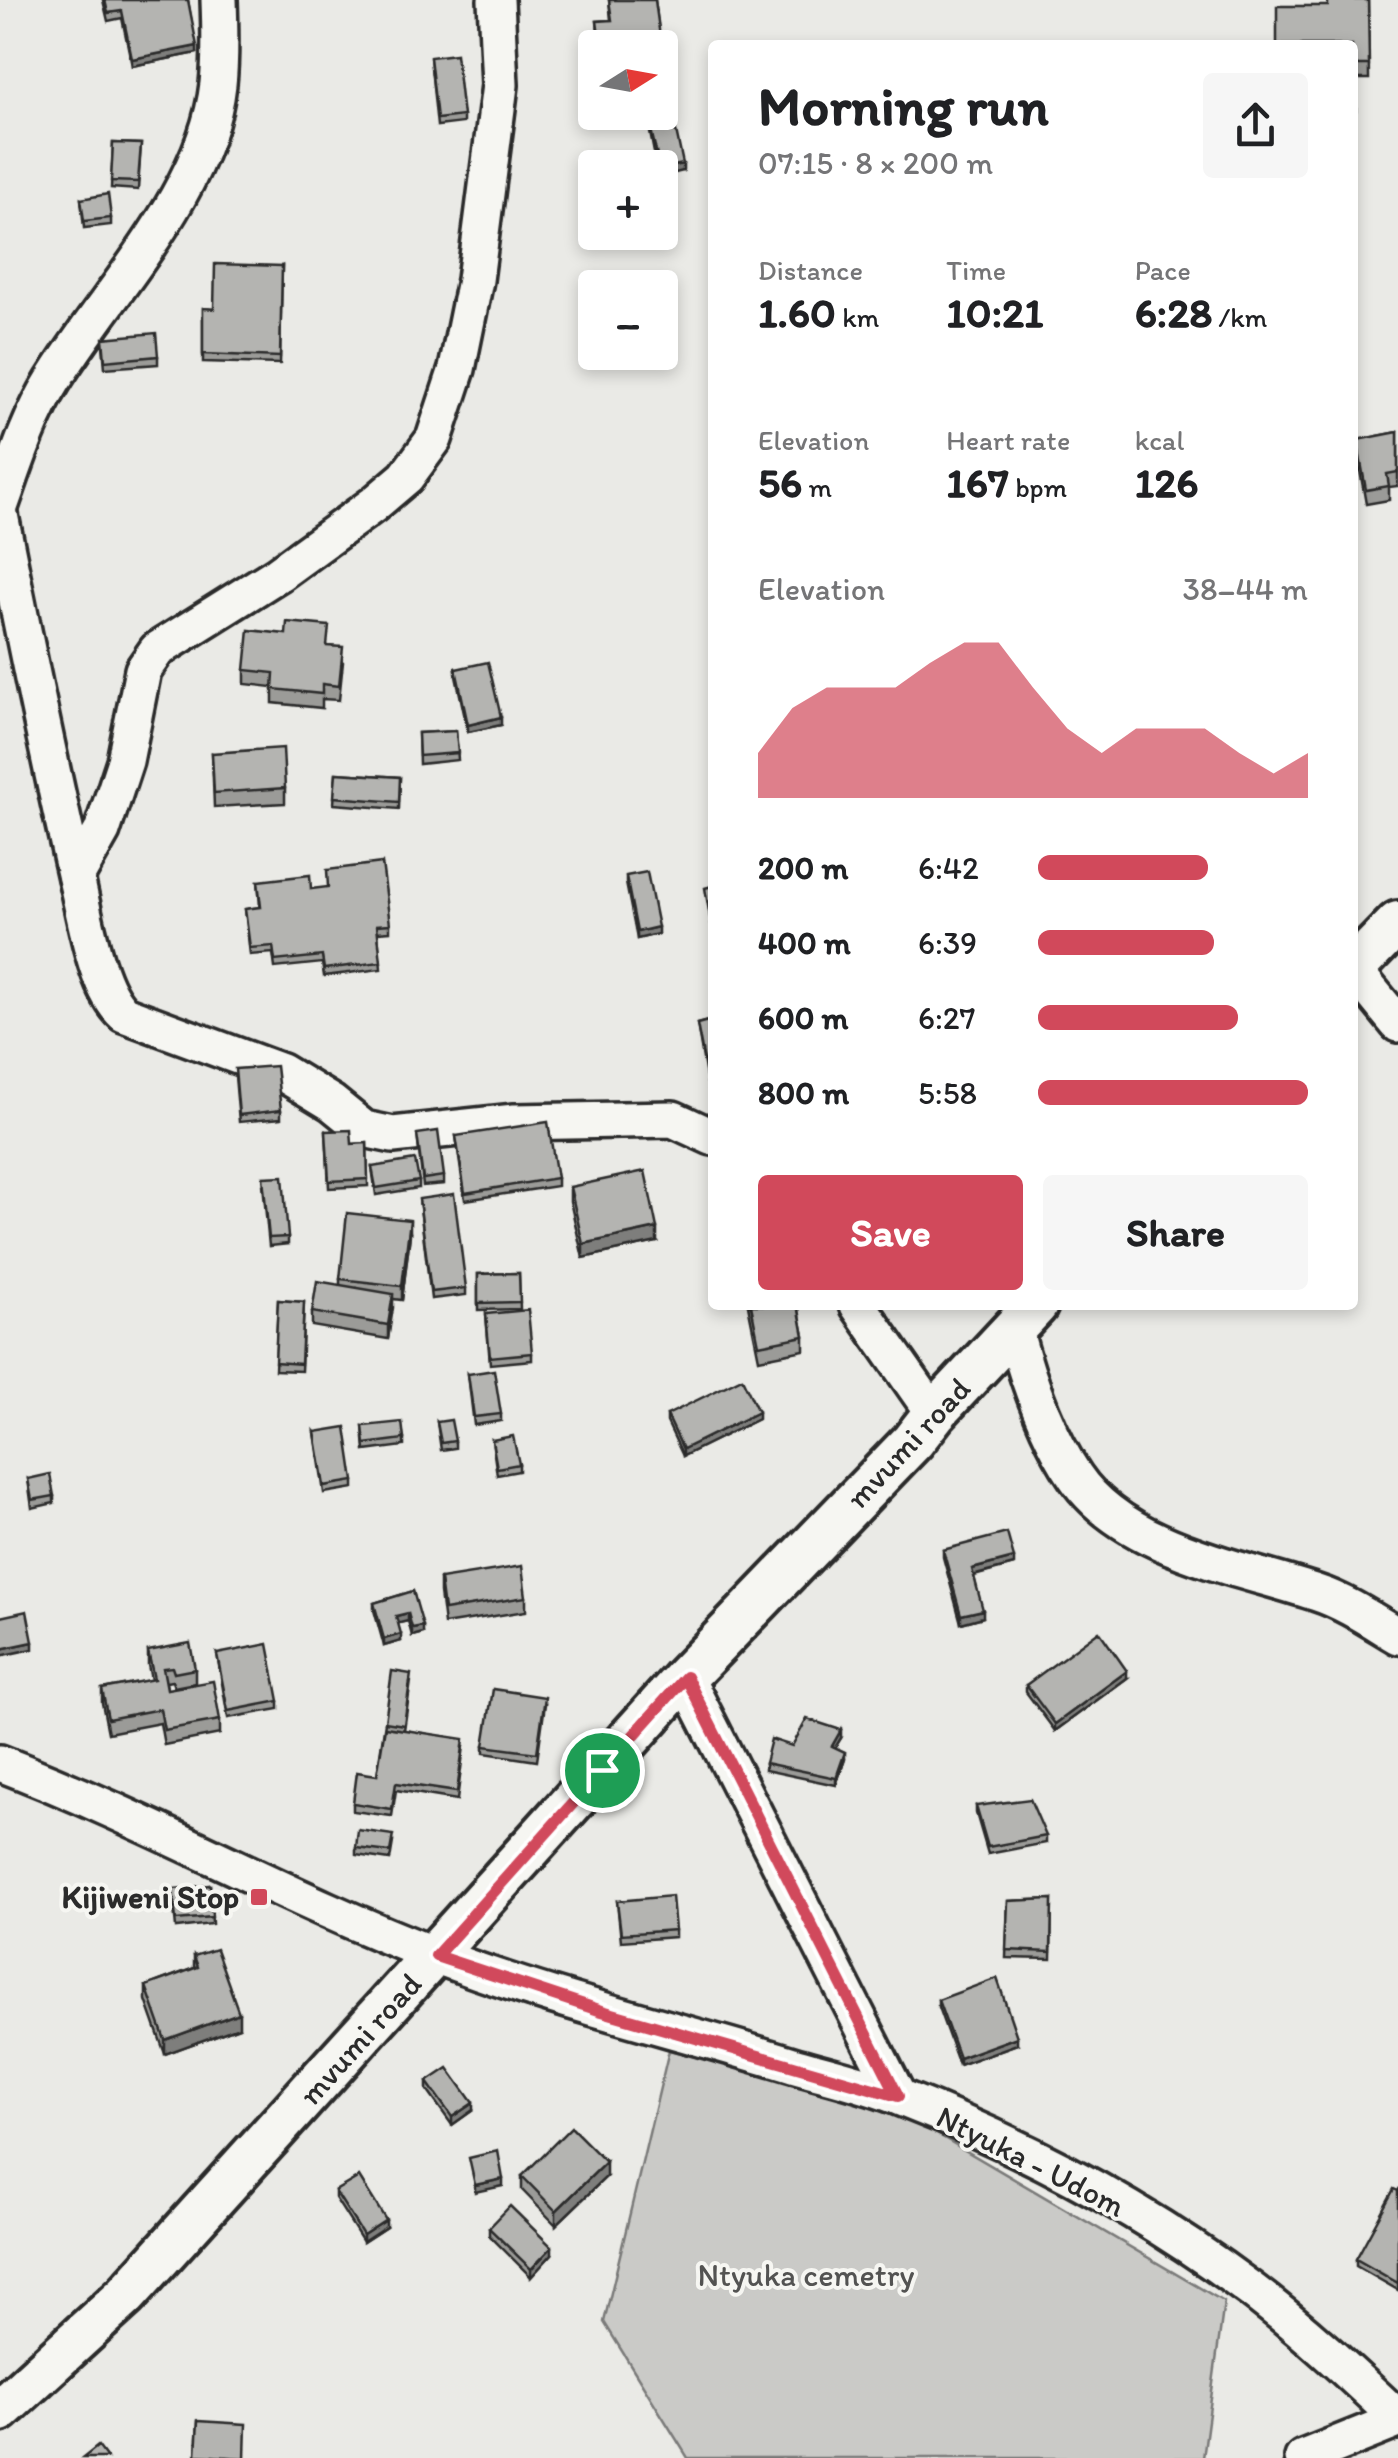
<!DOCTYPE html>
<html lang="en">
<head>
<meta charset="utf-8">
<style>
	body { margin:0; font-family:Itim,sans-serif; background:#f6f6f6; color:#202124; height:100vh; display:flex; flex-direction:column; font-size:38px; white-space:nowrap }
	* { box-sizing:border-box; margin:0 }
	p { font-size:32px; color:#757577 }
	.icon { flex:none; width:55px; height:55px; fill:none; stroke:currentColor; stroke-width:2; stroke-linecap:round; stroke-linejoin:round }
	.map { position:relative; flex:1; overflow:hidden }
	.side { position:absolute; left:708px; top:40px; width:650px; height:1270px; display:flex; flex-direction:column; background:#fff; border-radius:10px; box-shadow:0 5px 15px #0003 }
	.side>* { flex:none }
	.needle { width:65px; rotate:79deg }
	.fabs { position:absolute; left:578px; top:30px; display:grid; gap:20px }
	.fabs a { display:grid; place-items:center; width:100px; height:100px; border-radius:10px; background:#fff; box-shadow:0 5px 15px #0003; font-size:50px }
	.pin { position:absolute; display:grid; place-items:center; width:85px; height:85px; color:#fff; margin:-42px; border:5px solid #fff; border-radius:50%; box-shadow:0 2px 10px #0007 }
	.round { display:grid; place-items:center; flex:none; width:105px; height:105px; border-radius:10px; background:#f6f6f6 }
	.summary { display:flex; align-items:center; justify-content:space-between; height:170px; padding:0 50px }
	h1 { font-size:55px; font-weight:800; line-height:75px }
	.metrics { display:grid; grid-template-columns:repeat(3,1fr); gap:15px; height:170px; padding:10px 50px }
	.metrics div { display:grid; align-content:center }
	.metrics b { font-size:42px; font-weight:800 }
	.metrics small { font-size:28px; font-weight:400 }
	.metrics p { font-size:28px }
	.chart { height:280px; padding:20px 50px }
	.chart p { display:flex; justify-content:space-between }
	.chart svg { width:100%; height:180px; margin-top:10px; fill:#d1495b; opacity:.7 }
	.primary-button { display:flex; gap:20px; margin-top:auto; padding:20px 50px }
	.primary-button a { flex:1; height:115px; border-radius:10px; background:#d1495b; color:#fff; font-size:40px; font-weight:800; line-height:115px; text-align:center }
	.primary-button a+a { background:#f6f6f6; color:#202124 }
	ul { padding:0 50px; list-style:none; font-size:32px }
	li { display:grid; grid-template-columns:160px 120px 1fr; align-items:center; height:75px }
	li i { height:25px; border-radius:12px; background:#d1495b }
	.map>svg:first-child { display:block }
	.green { fill:#cacac7; stroke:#7a7a79; stroke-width:2.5 }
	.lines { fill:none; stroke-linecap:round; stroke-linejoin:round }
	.minor-casing { stroke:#2b2b2b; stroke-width:42 }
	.tertiary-casing { stroke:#2b2b2b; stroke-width:50 }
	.minor { stroke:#f6f6f2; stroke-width:35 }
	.tertiary { stroke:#f6f6f2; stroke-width:42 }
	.wall { fill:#9b9b98; stroke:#2b2b2b; stroke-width:2.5 }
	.shaded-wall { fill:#7e7e7c; stroke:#2b2b2b; stroke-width:2.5 }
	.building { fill:#b4b4b1; stroke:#2b2b2b; stroke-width:2.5 }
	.route-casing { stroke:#fff; stroke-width:20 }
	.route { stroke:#d1495b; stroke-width:12 }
	.poi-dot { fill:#d1495b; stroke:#f6f6f2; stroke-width:4 }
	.labels { text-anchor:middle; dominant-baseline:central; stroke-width:8; stroke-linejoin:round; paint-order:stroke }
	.street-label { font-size:32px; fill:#2b2b2b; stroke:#f6f6f2 }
	.poi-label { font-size:32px; font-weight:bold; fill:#2b2b2b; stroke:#f6f6f2; text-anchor:end }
	.park-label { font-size:32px; fill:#535352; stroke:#f6f6f2 }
</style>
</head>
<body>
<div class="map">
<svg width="1398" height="2458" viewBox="0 0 1398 2458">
	<rect width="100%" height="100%" fill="#eaeae6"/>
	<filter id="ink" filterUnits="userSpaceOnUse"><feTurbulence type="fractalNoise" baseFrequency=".01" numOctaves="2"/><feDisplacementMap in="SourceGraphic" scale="20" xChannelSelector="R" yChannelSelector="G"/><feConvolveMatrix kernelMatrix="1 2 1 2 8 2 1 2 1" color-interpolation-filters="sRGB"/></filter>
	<g filter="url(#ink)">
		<polygon class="green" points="669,2050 891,2107 1224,2302 1203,2458 688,2458 604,2322"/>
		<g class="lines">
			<g class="minor-casing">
				<g id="minor">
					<path d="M 0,507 C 15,465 29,419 53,381 C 108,291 206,193 218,84 C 221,57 220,27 219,0"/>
					<path d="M 0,515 C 24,637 48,757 76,878 C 85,915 95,988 124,1014 L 281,1072 L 332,1103 L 364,1129 L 393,1135 L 515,1122 L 673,1119 L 712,1137"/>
					<polyline points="76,877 102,831 125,761 143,670 157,650 278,574 373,505 406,477 434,439 457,369 475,280 500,85 496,0"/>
					<polyline points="1353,969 1398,1024"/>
					<polyline points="858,1305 934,1414"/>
					<path d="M 1014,1328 C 1027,1378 1045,1432 1075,1476 C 1124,1549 1239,1567 1317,1593 C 1345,1602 1373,1621 1398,1636"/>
					<polyline points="685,1677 898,2096"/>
					<path d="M 0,1763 C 149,1820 288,1899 437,1956 C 554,2001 676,2029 796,2066 C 831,2076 867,2084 901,2098 C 1024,2146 1144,2210 1250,2289 C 1303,2329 1350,2373 1398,2418"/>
					<polyline points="1303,2458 1398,2420"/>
				</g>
			</g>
			<g class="tertiary-casing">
				<g id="tertiary">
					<polyline points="1352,970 1398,923"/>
					<polyline points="0,2410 126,2295 685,1677 913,1441 934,1414 1036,1305"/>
				</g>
			</g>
			<use href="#minor" class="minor"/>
			<use href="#tertiary" class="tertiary"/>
		</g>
		<g class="wall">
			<polygon points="103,0 188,0 197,53 132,66 122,18 108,21"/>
			<polygon points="609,0 655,0 663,66 660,67 660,48 613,48 612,41 599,43 597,21 611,20"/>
			<polygon points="1368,0 1369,79 1356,79 1356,110 1352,110 1352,45 1328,6"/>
			<polygon points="430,57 463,116 463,123 437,126"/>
			<polygon points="646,112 660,112 683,171 657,168"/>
			<polygon points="113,143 141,144 138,190 111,188"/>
			<polygon points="81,199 111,218 111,225 84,228"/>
			<polygon points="282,266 280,364 203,362 203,308 214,309"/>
			<polygon points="103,345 158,356 158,364 105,368"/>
			<polygon points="1398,432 1398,486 1389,487 1389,500 1366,504 1357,454 1357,440"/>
			<polygon points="328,646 343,662 339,700 322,699 322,708 273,703 273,687 245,684 245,670"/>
			<polygon points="456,669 501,725 468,732 456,676"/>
			<polygon points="456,731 458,760 419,764 418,733"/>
			<polygon points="212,753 285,788 285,803 214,807"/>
			<polygon points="336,773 400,777 399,809 334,804"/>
			<polygon points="626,876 658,934 637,939 626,883"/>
			<polygon points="258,881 311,889 390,924 390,931 378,932 381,969 324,976 322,963 275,968 273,953 250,955 245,909 260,907"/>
			<polygon points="712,1020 712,1093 709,1094 697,1024"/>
			<polygon points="235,1076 281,1110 281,1118 239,1122"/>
			<polygon points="326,1131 352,1144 367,1143 368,1186 329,1188"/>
			<polygon points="417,1134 444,1176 444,1184 423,1186"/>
			<polygon points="456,1136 557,1178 557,1186 465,1200"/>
			<polygon points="372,1167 419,1181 419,1188 376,1195"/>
			<polygon points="263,1184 288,1237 288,1244 269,1246"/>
			<polygon points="570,1187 657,1242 583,1258 570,1201"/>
			<polygon points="419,1199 466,1288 466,1295 431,1299"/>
			<polygon points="410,1234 402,1300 393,1299 388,1339 312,1326 312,1312 340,1285 340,1279"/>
			<polygon points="519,1273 520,1309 478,1310 478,1274"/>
			<polygon points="278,1300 304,1302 301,1371 275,1370"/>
			<polygon points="748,1305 798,1305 804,1336 804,1350 759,1359"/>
			<polygon points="486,1314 532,1353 532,1360 490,1364"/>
			<polygon points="468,1374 501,1414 501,1421 474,1425"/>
			<polygon points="667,1415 758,1419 683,1456 667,1422"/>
			<polygon points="437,1422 455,1441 455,1448 441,1450"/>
			<polygon points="363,1426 404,1439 404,1446 365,1451"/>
			<polygon points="315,1432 354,1481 354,1488 324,1493"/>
			<polygon points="492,1440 519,1464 519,1471 497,1475"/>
			<polygon points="28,1479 54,1496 54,1503 32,1508"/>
			<polygon points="943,1550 1014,1565 974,1576 983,1617 961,1623 943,1557"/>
			<polygon points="440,1579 526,1597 526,1611 444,1624 440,1593"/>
			<polygon points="413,1591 423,1633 412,1636 408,1621 398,1623 401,1641 384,1646 374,1610 374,1603"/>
			<polygon points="148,1651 195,1669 195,1683 174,1687 172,1681 166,1682 167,1689 220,1720 220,1734 164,1745 160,1723 108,1733 102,1703 102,1689 151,1680 148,1665"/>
			<polygon points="217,1654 279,1701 279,1709 228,1718"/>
			<polygon points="1127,1678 1055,1731 1026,1692 1026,1685"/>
			<polygon points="411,1681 404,1730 464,1746 457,1800 396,1790 392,1816 353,1811 353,1803 377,1775 385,1722"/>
			<polygon points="545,1704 537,1761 484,1753 484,1746"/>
			<polygon points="841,1738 835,1747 845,1759 836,1785 765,1770 765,1763 792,1746"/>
			<polygon points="976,1806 1046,1836 1046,1843 988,1854 976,1813"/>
			<polygon points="393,1842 390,1860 356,1855 356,1848"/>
			<polygon points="210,1885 212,1924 176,1928 173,1896"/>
			<polygon points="1052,1899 1051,1959 1006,1958 1008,1901"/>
			<polygon points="617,1901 675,1930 675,1937 621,1941"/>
			<polygon points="194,1956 239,2027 165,2054 146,2000 146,1986 194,1968"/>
			<polygon points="938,2000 1017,2044 959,2065 938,2007"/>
			<polygon points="427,2082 473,2110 452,2125 427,2090"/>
			<polygon points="522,2176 606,2177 556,2225 522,2190"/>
			<polygon points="335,2191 386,2227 363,2242 335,2198"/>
			<polygon points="1398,2191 1398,2290 1356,2266 1356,2259"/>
			<polygon points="489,2228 552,2254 531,2277 489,2235"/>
			<polygon points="198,2421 245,2458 196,2458"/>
		</g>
		<g class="shaded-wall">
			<polygon points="197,46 197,53 132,66 132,59"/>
			<polygon points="683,164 683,171 660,177 660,169"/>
			<polygon points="501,717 501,725 468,732 468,725"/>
			<polygon points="658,927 658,934 637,939 637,932"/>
			<polygon points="410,1220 410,1234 402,1300 402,1286"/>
			<polygon points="657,1228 657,1242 583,1258 583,1244"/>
			<polygon points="393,1294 393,1308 388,1339 388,1325"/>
			<polygon points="758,1412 758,1419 683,1456 683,1449"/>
			<polygon points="1014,1558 1014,1565 972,1576 972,1569"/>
			<polygon points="983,1610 983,1617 961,1623 961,1615"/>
			<polygon points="408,1613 408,1621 396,1624 396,1616"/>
			<polygon points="423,1626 423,1633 412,1636 412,1628"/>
			<polygon points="401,1634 401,1641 384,1646 384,1639"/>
			<polygon points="33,1642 33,1649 0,1656 0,1649"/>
			<polygon points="1127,1671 1127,1678 1055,1731 1055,1724"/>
			<polygon points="841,1730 841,1738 832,1753 832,1746"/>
			<polygon points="845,1752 845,1759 836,1785 836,1778"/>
			<polygon points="239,2013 239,2027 165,2054 165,2040"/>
			<polygon points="1017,2037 1017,2044 959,2065 959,2058"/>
			<polygon points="473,2103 473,2110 452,2125 452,2117"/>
			<polygon points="606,2162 606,2177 556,2225 556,2211"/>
			<polygon points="503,2179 503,2186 475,2192 475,2185"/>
			<polygon points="386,2220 386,2227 363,2242 363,2235"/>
			<polygon points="552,2247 552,2254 531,2277 531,2269"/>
		</g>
		<g class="building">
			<polygon points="105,0 188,0 197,46 132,59 122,11 108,13"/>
			<polygon points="609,0 655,0 663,59 660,60 660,48 614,48 612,34 599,36 597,21 612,20"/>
			<polygon points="1328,0 1368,0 1369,65 1356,65 1356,96 1352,96 1352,45 1277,45 1277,6 1328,6"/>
			<polygon points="456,54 463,116 437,119 430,57"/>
			<polygon points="670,103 683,164 660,169 647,112 660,112 660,105"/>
			<polygon points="113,143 141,144 138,182 111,181"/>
			<polygon points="108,194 111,218 84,221 81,199"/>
			<polygon points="215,264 282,266 280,357 203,354 203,308 214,309"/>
			<polygon points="156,333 158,356 105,361 103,338"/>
			<polygon points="1398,432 1398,472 1387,474 1389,486 1366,490 1357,440"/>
			<polygon points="287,622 329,626 327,646 343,647 339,686 322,684 322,694 273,689 274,673 245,670 249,630 286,634"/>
			<polygon points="488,662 501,717 468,725 456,669"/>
			<polygon points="456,731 458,753 419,756 418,733"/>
			<polygon points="283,748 285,788 214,793 212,753"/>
			<polygon points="336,773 400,777 399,802 334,797"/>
			<polygon points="382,863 390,924 377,925 381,962 324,969 322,956 275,961 273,946 250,948 245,909 261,907 258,881 310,875 311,889 328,887 327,870"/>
			<polygon points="647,872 658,927 637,932 626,876"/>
			<polygon points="712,886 712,929 705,888"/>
			<polygon points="712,1020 712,1086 709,1087 697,1024"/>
			<polygon points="276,1066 281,1110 239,1115 235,1069"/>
			<polygon points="548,1122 557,1178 465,1193 456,1136"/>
			<polygon points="351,1130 352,1144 367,1143 368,1179 329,1181 326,1131"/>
			<polygon points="438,1131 444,1176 423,1179 417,1134"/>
			<polygon points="415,1160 419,1181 376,1188 372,1167"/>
			<polygon points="645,1171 657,1228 583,1244 570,1187"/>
			<polygon points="283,1176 288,1237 269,1238 263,1177"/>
			<polygon points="454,1194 466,1288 431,1292 419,1199"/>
			<polygon points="347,1213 410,1220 402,1286 340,1279"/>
			<polygon points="519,1273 520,1302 478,1303 478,1274"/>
			<polygon points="317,1281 393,1294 388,1325 312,1312"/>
			<polygon points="278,1300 304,1302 301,1364 275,1362"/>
			<polygon points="751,1305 798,1305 804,1336 759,1345"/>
			<polygon points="528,1310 532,1353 490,1357 486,1314"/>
			<polygon points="494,1370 501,1414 474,1417 468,1374"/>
			<polygon points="742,1378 758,1412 683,1449 667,1415"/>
			<polygon points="451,1420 455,1441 441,1443 437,1422"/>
			<polygon points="402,1422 404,1439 365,1444 363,1426"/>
			<polygon points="346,1427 354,1481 324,1486 315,1432"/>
			<polygon points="513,1436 519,1464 497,1468 492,1440"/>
			<polygon points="50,1474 54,1496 32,1500 28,1479"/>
			<polygon points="1007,1533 1014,1558 972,1569 983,1610 961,1615 943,1550"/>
			<polygon points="522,1566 526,1597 444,1610 440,1579"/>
			<polygon points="413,1591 423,1626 412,1628 408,1613 396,1616 401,1634 384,1639 374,1603"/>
			<polygon points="27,1611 33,1642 0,1649 0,1617"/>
			<polygon points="1099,1631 1127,1671 1055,1724 1026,1685"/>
			<polygon points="190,1643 195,1669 174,1673 172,1667 163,1668 167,1689 213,1681 220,1720 164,1730 160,1709 108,1719 102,1689 154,1679 148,1651"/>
			<polygon points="268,1644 279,1701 228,1711 217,1654"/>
			<polygon points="392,1671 411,1674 404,1725 385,1722"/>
			<polygon points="493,1689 545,1697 537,1753 484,1746"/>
			<polygon points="807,1719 841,1730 832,1746 845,1752 836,1778 765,1763 771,1739 792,1746"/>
			<polygon points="385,1727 464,1739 457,1792 396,1783 392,1809 353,1803 357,1772 377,1775"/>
			<polygon points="1030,1799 1046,1836 988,1847 976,1806"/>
			<polygon points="358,1830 393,1835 390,1852 356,1848"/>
			<polygon points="210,1885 212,1917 176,1920 173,1889"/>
			<polygon points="672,1896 675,1930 621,1934 617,1901"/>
			<polygon points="1052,1899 1051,1952 1006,1950 1008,1901"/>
			<polygon points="216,1949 239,2013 165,2040 146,1986 198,1967 194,1956"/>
			<polygon points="997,1978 1017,2037 959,2058 938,2000"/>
			<polygon points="448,2068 473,2103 452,2117 427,2082"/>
			<polygon points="571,2127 606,2162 556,2211 522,2176"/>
			<polygon points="498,2151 503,2179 475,2185 469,2158"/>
			<polygon points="359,2177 386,2220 363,2235 335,2191"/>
			<polygon points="1394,2189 1398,2191 1398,2283 1356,2259"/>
			<polygon points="510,2206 552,2247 531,2269 489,2228"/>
			<polygon points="198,2421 246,2424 245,2458 196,2455"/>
			<polygon points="98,2446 107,2458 83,2458"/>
		</g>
	</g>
	<g class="lines" filter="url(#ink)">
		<g class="route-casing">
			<polygon id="route" points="686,1677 898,2096 602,2011 436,1956"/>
		</g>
		<use href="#route" class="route"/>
	</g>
	<rect class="poi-dot" x="249" y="1887" width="20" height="20" rx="5"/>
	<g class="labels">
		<g class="street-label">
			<text transform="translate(908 1443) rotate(-47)">mvumi road</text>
			<text transform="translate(360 2039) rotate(-48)">mvumi road</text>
			<text transform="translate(1031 2161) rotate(27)">Ntyuka - Udom</text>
		</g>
		<g class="poi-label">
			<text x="239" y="1897">Kijiweni Stop</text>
		</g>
		<g class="park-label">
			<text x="806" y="2275">Ntyuka cemetry</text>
		</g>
	</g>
</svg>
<div class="fabs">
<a><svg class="needle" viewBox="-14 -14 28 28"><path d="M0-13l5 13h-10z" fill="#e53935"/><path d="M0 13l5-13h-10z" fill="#757577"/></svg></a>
<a>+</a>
<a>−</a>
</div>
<div class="pin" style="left:602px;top:1770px;background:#1e9e55"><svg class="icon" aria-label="arrive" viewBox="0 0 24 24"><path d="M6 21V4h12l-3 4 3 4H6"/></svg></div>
<section class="side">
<div class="summary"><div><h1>Morning run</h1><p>07:15 · 8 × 200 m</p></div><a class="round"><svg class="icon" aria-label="share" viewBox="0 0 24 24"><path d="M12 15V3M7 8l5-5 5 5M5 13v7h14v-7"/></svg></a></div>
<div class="metrics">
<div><p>Distance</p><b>1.60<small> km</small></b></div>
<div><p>Time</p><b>10:21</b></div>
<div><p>Pace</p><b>6:28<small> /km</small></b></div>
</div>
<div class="metrics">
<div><p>Elevation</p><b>56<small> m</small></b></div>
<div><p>Heart rate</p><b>167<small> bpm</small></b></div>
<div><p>kcal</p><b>126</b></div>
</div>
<div class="chart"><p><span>Elevation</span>38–44 m</p>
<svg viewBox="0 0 160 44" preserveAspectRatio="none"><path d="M0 44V33L10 22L20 17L30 17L40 17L50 11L60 6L70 6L80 17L90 27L100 33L110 27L120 27L130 27L140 33L150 38L160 33V44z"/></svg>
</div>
<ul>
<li><b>200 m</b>6:42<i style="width:63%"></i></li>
<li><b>400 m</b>6:39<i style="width:65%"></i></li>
<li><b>600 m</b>6:27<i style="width:74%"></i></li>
<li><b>800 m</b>5:58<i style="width:100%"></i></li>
</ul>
<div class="primary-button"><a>Save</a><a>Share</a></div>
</section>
</div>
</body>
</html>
